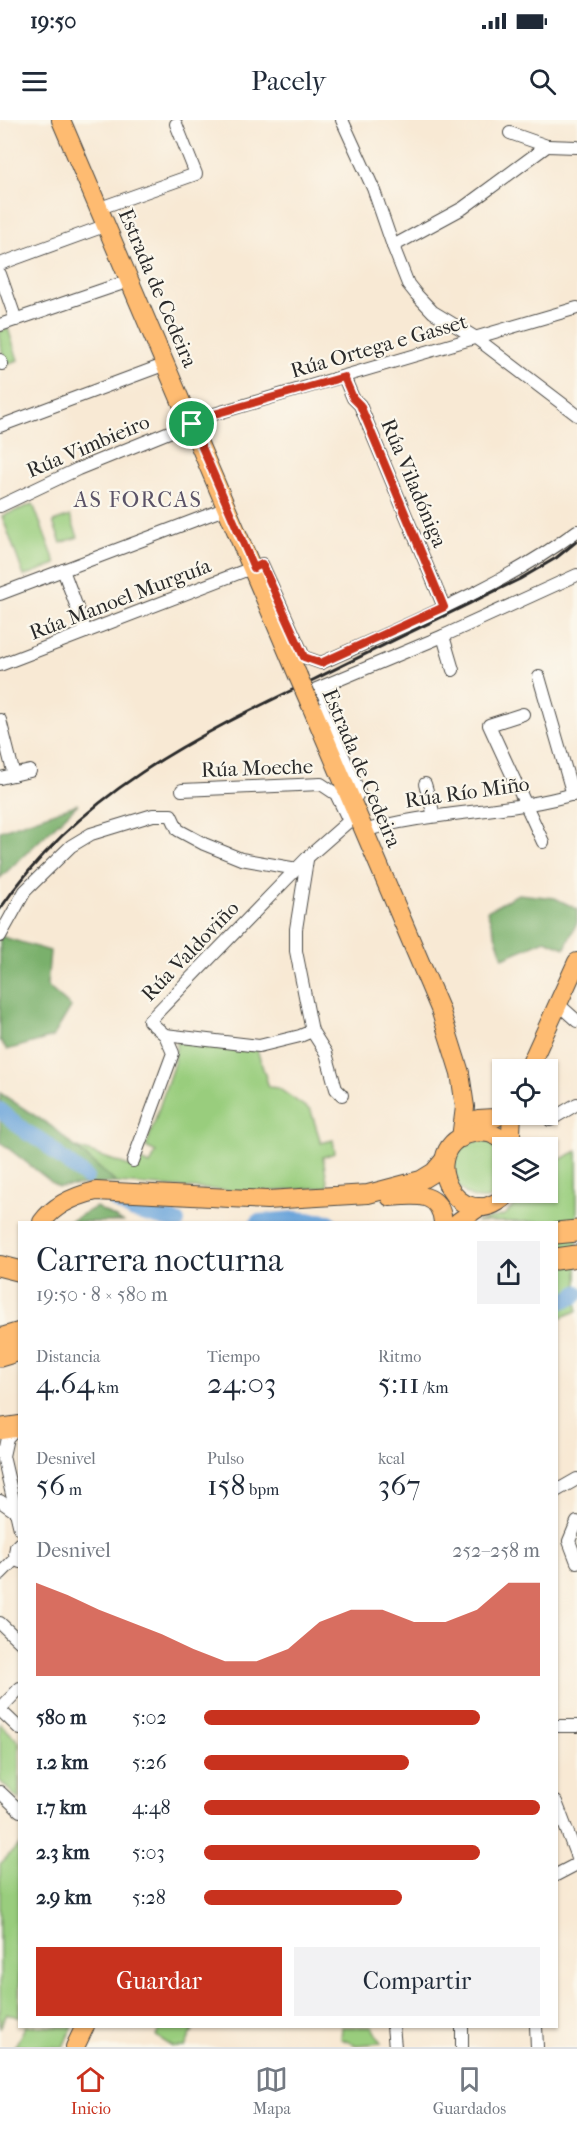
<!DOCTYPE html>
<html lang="es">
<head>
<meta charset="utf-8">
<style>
	body { margin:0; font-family:"IM FELL French Canon",serif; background:#f2f2f3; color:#1f2937; height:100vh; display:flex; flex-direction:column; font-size:22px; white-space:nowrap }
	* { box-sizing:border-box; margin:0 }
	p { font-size:20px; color:#747a83 }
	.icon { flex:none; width:33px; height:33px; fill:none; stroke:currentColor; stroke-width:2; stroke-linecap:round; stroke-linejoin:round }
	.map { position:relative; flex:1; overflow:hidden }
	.side { position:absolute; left:18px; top:1101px; width:540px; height:807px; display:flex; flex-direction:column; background:#fff; border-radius:0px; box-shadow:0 2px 4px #0004 }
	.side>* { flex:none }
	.buttons { position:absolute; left:492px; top:939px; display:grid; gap:12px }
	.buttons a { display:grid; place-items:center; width:66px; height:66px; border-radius:0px; background:#fff; box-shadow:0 2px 4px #0004; font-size:30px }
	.pin { position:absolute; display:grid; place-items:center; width:51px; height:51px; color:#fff; margin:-26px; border:3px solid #fff; border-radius:50%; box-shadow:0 2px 6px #0007 }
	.round { display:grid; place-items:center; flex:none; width:63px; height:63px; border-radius:0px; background:#f2f2f3 }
	.overview { display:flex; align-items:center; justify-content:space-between; height:102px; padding:0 18px }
	h1 { font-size:33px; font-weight:600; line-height:45px }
	.metrics { display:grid; grid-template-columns:repeat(3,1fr); gap:9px; height:102px; padding:6px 18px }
	.metrics div { display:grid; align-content:center }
	.metrics b { font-size:30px; font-weight:600 }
	.metrics small { font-size:16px; font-weight:400 }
	.metrics p { font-size:16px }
	.chart { height:168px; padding:12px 18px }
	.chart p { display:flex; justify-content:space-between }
	.chart svg { width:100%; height:108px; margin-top:6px; fill:#c8321e; opacity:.7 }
	.action { display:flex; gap:12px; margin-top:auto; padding:12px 18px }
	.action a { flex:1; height:69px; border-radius:0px; background:#c8321e; color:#fff; font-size:24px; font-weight:600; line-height:69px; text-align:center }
	.action a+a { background:#f2f2f3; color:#1f2937 }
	ul { padding:0 18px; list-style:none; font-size:20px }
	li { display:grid; grid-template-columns:96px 72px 1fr; align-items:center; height:45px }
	li i { height:15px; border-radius:8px; background:#c8321e }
	.status { display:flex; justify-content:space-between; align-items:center; height:42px; padding:0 30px; background:#fff; direction:ltr }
	.status svg { height:16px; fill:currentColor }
	header { display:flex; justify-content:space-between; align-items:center; height:78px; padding:0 18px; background:#fff; font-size:27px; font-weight:600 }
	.tab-bar { display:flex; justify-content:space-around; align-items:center; height:84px; border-top:2px solid #e0e1e3; background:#fff; font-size:16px; color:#747a83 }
	.tab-bar a { display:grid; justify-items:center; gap:3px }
	.tab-bar .current { color:#c8321e }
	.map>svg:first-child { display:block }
	.green { fill:#99cd7d; stroke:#627c54; stroke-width:1.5 }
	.forest { fill:#7ab06c; stroke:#526e4c; stroke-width:1.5 }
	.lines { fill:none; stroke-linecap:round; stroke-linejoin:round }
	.river { stroke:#6ba4da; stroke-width:16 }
	.minor-casing { stroke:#4a4844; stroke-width:14 }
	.primary-casing { stroke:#4a4844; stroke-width:20 }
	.trunk-casing { stroke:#4a4844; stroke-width:22 }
	.motorway-casing { stroke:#4a4844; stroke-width:23 }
	.minor { stroke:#fff; stroke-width:12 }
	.primary { stroke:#febb71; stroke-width:18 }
	.trunk { stroke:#febb71; stroke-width:20 }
	.motorway { stroke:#febb71; stroke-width:21 }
	.rail { stroke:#2b2b2b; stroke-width:3 }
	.primary-bridge-casing { stroke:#4a4844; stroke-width:20; stroke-linecap:butt }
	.primary-bridge { stroke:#febb71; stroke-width:18 }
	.route-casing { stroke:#fff; stroke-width:12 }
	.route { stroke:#c8321e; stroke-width:8 }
	.labels { text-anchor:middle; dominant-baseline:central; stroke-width:4.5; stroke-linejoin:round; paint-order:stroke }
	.street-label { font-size:21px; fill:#2b2b2b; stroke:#fbf7ec }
	.neighbourhood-label { font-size:22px; letter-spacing:1.5px; fill:#5b5367; stroke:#fbf7ec }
</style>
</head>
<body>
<div class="status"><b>19:50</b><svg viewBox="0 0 49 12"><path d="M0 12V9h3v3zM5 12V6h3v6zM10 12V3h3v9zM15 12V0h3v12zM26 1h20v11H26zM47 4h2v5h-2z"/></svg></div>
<header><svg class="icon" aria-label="menu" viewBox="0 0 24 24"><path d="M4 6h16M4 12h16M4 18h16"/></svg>Pacely<svg class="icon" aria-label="search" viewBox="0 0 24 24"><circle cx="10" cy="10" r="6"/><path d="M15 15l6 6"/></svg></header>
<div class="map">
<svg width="577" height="1927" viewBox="0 0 577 1927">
	<rect width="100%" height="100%" fill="#fbf7ec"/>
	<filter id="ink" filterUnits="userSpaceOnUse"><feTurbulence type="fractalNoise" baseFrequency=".0167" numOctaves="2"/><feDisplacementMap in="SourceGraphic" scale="12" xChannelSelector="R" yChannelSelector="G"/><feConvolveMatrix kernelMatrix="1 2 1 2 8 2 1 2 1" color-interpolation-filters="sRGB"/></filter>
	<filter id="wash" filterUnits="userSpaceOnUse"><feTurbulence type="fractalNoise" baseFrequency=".008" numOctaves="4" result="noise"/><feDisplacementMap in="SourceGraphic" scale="24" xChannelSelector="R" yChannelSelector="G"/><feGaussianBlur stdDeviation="1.35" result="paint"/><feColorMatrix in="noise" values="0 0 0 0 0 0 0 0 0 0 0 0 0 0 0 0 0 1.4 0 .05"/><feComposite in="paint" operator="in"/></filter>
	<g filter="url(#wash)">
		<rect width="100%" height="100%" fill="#f8e9d4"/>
		<g class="green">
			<polygon points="8,208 18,240 7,245 0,225 0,211"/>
			<polygon points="33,384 56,444 24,456 2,396"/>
			<polygon points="70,396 78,417 61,423 53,402"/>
			<polygon points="177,921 257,930 269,967 278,968 311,991 321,1023 333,1020 335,1033 323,1037 328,1067 279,1071 235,1071 116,1063 75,1027 132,1047 137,1046 140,1041 150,1045 156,1032 146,1027 174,943"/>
			<path d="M 484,1020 L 502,1028 L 502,1071 C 498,1074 491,1079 486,1079 C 453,1082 439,1034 470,1022 C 474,1021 480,1021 484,1020 Z"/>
			<polygon points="577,1031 577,1191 557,1199 556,1102 476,1102 505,1095 526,1073 548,1072 548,1036 559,1040"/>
			<polygon points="0,1603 19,1622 19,1680 0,1661"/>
			<polygon points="19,1725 20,1816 16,1822 20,1825 19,1898 7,1893 0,1908 0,1744"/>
			<polygon points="25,1907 25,1906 72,1907 63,1927 15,1926"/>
			<polygon points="161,1907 184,1907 193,1910 185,1927 173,1927 156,1916"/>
			<polygon points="342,1907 372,1907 381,1923 356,1925 341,1919"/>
		</g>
		<g class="forest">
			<polygon points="78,684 0,758 0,711"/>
			<polygon points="518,774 555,778 577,789 577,802 565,828 545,820 503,838 487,791"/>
			<polygon points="0,816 50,831 47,866 71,887 53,917 7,930 0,920"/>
			<polygon points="0,973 51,1006 116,1063 58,1067 0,1022"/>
			<polygon points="96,1087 123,1102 68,1102"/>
		</g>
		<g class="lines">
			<g class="river">
				<polyline points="0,990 26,1012 44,1022 61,1038 86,1057"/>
				<polyline points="115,1080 134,1091 177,1102"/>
				<polyline points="258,1102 295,1099 329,1102"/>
				<polyline points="556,1183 573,1177 577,1173"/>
			</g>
		</g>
	</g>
	<g filter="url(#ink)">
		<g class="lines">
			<g class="minor-casing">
				<g id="minor">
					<polyline points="342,0 373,68 393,126 408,164 416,174 433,192 476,218 577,295"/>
					<polyline points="547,26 577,27"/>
					<polyline points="100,88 196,54 176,4"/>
					<polyline points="393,126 463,88 547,26 510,13"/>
					<polyline points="0,144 107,105"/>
					<polyline points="0,154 16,200"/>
					<polyline points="0,205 129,161"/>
					<polyline points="0,240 2,244"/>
					<polyline points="344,257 353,278 360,285 444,487"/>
					<polyline points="0,306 166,244"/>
					<polyline points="0,386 78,349 211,295 577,188"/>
					<polyline points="63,450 86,512"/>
					<polyline points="0,474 227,388"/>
					<polyline points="443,516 453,550"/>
					<path d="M 0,545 L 262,444 L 304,537 L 321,543 C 408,504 500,468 577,411"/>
					<polyline points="539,557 573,675"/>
					<polyline points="523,594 489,605 543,722"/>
					<polyline points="0,600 14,655"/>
					<polyline points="0,658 30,651"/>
					<polyline points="425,664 434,695"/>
					<polyline points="182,670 321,664 336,674 349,701"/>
					<polyline points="352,684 359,672 314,570 443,516 577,455"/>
					<path d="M 364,711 C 433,690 508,694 577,673"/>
					<polyline points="307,740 296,809 296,831 312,911 326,933 336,969 342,975"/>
					<polyline points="0,816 25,771 71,726 91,714 153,695 171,695 178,710 204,724 241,739 297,749"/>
					<polyline points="557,883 577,901"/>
					<polyline points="312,911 300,916 259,926 165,915 149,901 308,737 349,701 358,697"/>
					<polyline points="550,1000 577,984"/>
					<polyline points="133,1041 173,933 165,915"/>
					<polyline points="0,1331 3,1336 20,1409"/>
					<polyline points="3,1336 7,1318 17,1307"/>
					<polyline points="556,1371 577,1359"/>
					<polyline points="0,1381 16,1392"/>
					<polyline points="577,1402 569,1421 577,1442"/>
					<polyline points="20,1423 16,1427 15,1434 20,1442"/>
					<polyline points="0,1454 16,1438"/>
					<polyline points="0,1503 20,1522"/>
					<polyline points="0,1589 20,1568"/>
					<polyline points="0,1590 20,1609"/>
					<polyline points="556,1606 577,1606"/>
					<polyline points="0,1672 20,1691"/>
					<polyline points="556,1682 577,1737"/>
					<polyline points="556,1755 577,1744"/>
					<polyline points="393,1906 395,1927"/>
					<polyline points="536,1906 537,1927"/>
					<polyline points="462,1927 462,1906"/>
				</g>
			</g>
			<g class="primary-casing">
				<g id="primary">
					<polyline points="61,0 298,556"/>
					<polyline points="312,588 440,889 460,953 465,987 461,1018"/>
					<polyline points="528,950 577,842"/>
					<polyline points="512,994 511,1013 512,1028"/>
					<polyline points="478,999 495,998 502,994"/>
					<path d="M 510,1072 C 457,1125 411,1024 474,1013 C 488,1010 501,1016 511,1028"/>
					<path d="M 390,1077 C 414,1075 440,1070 443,1102"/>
					<path d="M 42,1102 C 55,1084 75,1076 96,1071 L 267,1080 L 368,1074 L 421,1060 L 434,1052 L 444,1040"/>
					<polyline points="458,1102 479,1087"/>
					<polyline points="75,1927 85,1906"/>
				</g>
			</g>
			<g class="trunk-casing">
				<g id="trunk">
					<polyline points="0,1146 20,1151"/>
					<polyline points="0,1309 20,1306"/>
				</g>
			</g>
			<g class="motorway-casing">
				<g id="motorway">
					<polyline points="556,1113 577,1111"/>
					<polyline points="556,1139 577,1136"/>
					<polyline points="0,1219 20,1213"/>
					<polyline points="0,1236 20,1230"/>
				</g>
			</g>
			<use href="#minor" class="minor"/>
			<use href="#primary" class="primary"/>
			<use href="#trunk" class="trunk"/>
			<use href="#motorway" class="motorway"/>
			<path class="rail" d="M 0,789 C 78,674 194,617 315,559 C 383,525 452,492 520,459 L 556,438 L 577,421"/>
			<g class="primary-bridge-casing">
				<polyline id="primary-bridge" points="298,556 312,588"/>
			</g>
			<use href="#primary-bridge" class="primary-bridge"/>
		</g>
	</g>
	<g class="lines" filter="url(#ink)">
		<g class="route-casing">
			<polygon id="route" points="344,257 353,278 360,285 444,487 321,543 304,537 262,444 254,448 192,304 211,295"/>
		</g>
		<use href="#route" class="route"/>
	</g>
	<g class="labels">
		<g class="street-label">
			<text transform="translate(158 168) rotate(67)">Estrada de Cedeira</text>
			<text transform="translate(379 226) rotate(-16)">Rúa Ortega e Gasset</text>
			<text transform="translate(88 326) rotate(-23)">Rúa Vimbieiro</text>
			<text transform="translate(414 363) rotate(67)">Rúa Viladóniga</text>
			<text transform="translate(120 479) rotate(-21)">Rúa Manoel Murguía</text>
			<text transform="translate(257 648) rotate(-2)">Rúa Moeche</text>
			<text transform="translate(362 648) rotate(67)">Estrada de Cedeira</text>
			<text transform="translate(467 672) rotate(-8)">Rúa Río Miño</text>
			<text transform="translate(190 831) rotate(-46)">Rúa Valdoviño</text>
		</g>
		<g class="neighbourhood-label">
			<text x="138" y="380">AS FORCAS</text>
		</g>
	</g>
</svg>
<div class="buttons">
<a><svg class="icon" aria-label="locate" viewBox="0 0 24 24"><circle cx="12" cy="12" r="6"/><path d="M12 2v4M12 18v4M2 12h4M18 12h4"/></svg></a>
<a><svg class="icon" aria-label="layers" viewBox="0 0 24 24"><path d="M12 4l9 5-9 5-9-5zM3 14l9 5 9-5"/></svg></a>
</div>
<div class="pin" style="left:192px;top:304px;background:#1e9e55"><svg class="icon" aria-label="arrive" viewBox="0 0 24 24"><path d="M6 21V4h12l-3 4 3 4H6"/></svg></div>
<section class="side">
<div class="overview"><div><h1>Carrera nocturna</h1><p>19:50 · 8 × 580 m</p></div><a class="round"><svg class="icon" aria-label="share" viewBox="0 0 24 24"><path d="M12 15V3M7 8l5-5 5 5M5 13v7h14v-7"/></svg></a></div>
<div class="metrics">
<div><p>Distancia</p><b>4.64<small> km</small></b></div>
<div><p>Tiempo</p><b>24:03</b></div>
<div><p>Ritmo</p><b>5:11<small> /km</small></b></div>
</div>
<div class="metrics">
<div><p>Desnivel</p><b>56<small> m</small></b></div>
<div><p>Pulso</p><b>158<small> bpm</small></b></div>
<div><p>kcal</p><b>367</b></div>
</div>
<div class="chart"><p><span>Desnivel</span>252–258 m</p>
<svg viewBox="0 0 160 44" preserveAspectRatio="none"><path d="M0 44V6L10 11L20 17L30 22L40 27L50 33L60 38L70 38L80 33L90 22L100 17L110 17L120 22L130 22L140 17L150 6L160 6V44z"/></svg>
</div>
<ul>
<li><b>580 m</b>5:02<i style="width:82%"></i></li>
<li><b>1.2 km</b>5:26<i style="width:61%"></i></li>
<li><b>1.7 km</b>4:48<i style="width:100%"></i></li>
<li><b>2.3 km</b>5:03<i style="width:82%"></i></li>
<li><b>2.9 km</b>5:28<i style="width:59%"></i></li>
</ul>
<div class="action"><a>Guardar</a><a>Compartir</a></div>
</section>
</div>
<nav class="tab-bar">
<a class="current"><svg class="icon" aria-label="home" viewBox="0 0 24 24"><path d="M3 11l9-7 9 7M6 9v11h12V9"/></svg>Inicio</a>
<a><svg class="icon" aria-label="map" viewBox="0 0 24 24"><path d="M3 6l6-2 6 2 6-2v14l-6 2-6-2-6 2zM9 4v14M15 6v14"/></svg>Mapa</a>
<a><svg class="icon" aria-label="saved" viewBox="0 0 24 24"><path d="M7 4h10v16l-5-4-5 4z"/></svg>Guardados</a>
</nav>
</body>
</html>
